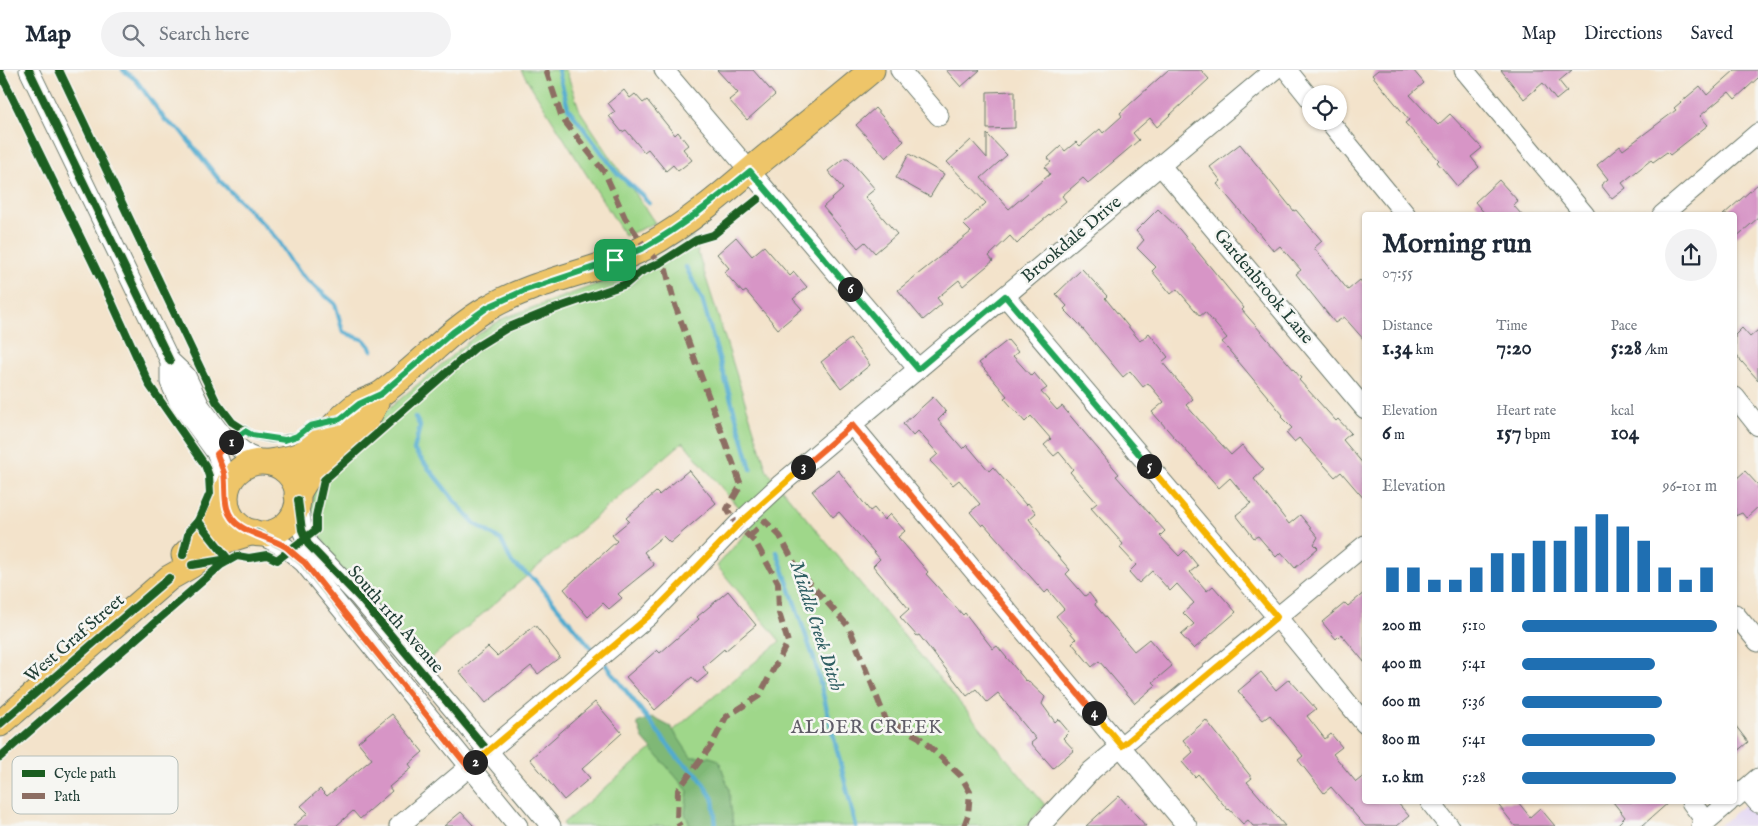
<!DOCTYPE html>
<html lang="en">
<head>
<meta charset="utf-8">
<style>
	body { margin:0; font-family:"IM FELL English",serif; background:#f2f2f3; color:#1f2937; height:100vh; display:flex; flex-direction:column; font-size:19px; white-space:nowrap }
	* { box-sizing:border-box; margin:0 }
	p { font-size:16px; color:#747a83 }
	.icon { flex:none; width:28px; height:28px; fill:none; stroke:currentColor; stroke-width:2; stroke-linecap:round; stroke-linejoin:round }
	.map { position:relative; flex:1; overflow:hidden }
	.drawer { position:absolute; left:1362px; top:142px; width:375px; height:592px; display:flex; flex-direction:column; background:#fff; border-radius:5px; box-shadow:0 1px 4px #0004 }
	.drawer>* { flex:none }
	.fabs { position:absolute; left:1302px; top:15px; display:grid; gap:10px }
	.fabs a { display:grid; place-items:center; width:45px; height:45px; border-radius:50%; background:#fff; box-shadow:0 1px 4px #0004; font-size:25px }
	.pin { position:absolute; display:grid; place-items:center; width:42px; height:42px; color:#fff; margin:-21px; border-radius:10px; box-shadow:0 2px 8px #0006 }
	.km { position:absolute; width:25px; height:25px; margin:-12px; border-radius:50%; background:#222; color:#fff; font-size:14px; line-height:25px; text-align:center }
	.round { display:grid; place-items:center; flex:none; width:52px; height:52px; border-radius:26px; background:#f2f2f3 }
	.overview { display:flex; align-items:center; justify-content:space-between; height:85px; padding:0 20px }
	h1 { font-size:28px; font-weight:700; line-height:38px }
	.stats { display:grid; grid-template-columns:repeat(3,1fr); gap:8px; height:85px; padding:5px 20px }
	.stats div { display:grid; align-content:center }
	.stats b { font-size:21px; font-weight:700 }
	.stats small { font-size:14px; font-weight:400 }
	.stats p { font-size:14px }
	.chart { height:140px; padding:10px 20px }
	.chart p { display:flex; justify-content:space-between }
	.chart svg { width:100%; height:90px; margin-top:5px; stroke:#1f6fb2; stroke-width:6 }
	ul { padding:0 20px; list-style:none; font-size:16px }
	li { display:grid; grid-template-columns:80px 60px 1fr; align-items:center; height:38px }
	li i { height:12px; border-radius:6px; background:#1f6fb2 }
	header { display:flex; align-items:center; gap:30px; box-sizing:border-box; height:70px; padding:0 25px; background:#fff; border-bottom:1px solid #e0e1e3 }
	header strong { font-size:24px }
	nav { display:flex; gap:28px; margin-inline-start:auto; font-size:18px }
	.search { width:350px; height:45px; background:#f2f2f3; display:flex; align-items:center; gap:12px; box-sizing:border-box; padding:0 18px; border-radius:28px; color:#747a83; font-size:19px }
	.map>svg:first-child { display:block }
	.built { fill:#e2d4f3 }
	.green { fill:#9fd78a; stroke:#5f8a5f }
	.forest { fill:#7fb876; stroke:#4f7a55 }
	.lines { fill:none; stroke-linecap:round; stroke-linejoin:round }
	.stream { stroke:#51abcf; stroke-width:4.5 }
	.building { fill:#d795c6 }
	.minor-casing { stroke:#697769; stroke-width:21 }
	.major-casing { stroke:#697769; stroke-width:27 }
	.minor { stroke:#fff; stroke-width:19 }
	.major { stroke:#eec569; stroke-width:25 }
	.quiet { stroke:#8d6e63; stroke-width:6; stroke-dasharray:12 6; stroke-linecap:butt }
	.cycleway-casing { stroke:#f6f6f2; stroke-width:11 }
	.cycleway { stroke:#1b5e20; stroke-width:8 }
	.split-1-casing { stroke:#fff; stroke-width:10 }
	.split-2-casing { stroke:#fff; stroke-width:10 }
	.split-3-casing { stroke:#fff; stroke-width:10 }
	.split-4-casing { stroke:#fff; stroke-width:10 }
	.split-5-casing { stroke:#fff; stroke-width:10 }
	.split-6-casing { stroke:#fff; stroke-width:10 }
	.split-7-casing { stroke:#fff; stroke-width:10 }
	.split-1 { stroke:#22a559; stroke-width:6 }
	.split-2 { stroke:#f0652b; stroke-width:6 }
	.split-3 { stroke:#f5b400; stroke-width:6 }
	.split-4 { stroke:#f0652b; stroke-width:6 }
	.split-5 { stroke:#f5b400; stroke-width:6 }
	.split-6 { stroke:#22a559; stroke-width:6 }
	.split-7 { stroke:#22a559; stroke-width:6 }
	.labels { text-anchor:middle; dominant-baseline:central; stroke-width:5; stroke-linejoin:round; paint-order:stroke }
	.street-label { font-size:18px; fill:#1f3d34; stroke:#f6f6f2 }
	.water-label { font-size:19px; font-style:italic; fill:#2e5e62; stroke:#f6f6f2 }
	.neighbourhood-label { font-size:19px; letter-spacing:1px; fill:#5f5c67; stroke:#f6f6f2 }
	.key { fill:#f6f6f2; stroke:#b6beb9; stroke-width:1 }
	.key-label { font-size:14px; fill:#1f3d34 }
</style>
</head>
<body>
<header>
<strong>Map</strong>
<div class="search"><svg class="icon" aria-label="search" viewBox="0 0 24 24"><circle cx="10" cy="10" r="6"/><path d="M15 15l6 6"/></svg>Search here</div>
<nav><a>Map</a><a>Directions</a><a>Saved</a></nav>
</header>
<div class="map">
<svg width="1758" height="756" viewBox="0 0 1758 756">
	<rect width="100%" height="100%" fill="#f6f6f2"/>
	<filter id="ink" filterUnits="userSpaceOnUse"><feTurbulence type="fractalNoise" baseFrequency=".02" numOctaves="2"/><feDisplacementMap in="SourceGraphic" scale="10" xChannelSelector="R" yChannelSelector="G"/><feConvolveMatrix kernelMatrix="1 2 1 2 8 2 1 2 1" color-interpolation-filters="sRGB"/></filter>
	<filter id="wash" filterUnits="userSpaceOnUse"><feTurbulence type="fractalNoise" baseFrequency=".0096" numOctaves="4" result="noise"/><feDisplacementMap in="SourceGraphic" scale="20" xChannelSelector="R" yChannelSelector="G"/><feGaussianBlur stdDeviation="1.12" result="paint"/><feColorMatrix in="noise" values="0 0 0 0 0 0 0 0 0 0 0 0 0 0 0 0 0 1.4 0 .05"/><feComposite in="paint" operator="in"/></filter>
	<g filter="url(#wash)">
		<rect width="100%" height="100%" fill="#f3e3cb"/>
		<polygon class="built" points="1758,723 1758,756 1719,756"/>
		<g class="green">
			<polygon points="521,0 566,0 580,41 655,153 625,166"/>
			<polygon points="693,167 767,401 1045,735 1026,756 564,756 562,754 780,571 717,496 753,455 683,372 424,594 337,493 310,450 315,412 329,389 474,267 504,248 636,200"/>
		</g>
		<polygon class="forest" points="652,647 671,657 691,687 710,687 719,690 729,719 733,755 735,756 690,756 685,743 688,721 643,669 637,653"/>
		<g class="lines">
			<g class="stream">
				<polyline points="123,0 136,10 166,51 181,61 220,111 276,167 298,202 335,234 343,262 364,270 372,280"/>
				<polyline points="558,0 568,38 617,103 642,125 649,133"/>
				<polyline points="686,197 702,229 751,399"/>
				<polyline points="415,347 420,356 414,380 453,429 475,454 501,470 512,493 535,510 593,580"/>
				<polyline points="777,482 815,592 856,756"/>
				<polyline points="606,595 678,688 698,705 713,729 716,756"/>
			</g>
		</g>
		<g id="blocks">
			<g class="building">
				<polygon points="717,0 753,0 775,25 747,50 729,30 738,23"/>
				<polygon points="946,0 980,0 961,17"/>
				<polygon points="1168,0 1201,0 1209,9 1157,57 1150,48 1133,63 1139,70 1088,113 1083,108 1062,126 1066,131 1030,161 1017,174 1010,166 989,186 993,191 963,216 959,210 937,228 942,234 923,250 898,220 971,162 963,154 986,133 947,92 971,70 987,88 987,64 1007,85 981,108 1009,139 1050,104 1045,97 1051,92 1048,88 1061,76 1065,81 1076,72 1080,76 1100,59 1103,63 1122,46 1120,43"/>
				<polygon points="1378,0 1413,0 1424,13 1410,25 1438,55 1450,44 1482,78 1471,87 1479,97 1457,116 1437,92 1439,90 1405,53 1409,50 1372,5"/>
				<polygon points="1501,0 1572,0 1559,11 1567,21 1556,30 1543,13 1524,29"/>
				<polygon points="1735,0 1758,0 1758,8 1735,29 1729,22 1700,46 1708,55 1670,85 1667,82 1653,92 1651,90 1622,113 1626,118 1612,129 1601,115 1608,109 1597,95 1620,76 1623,80 1676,40 1674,38 1700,16 1707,25"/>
				<polygon points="624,20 630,28 635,24 643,33 647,30 675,65 678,62 688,75 683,79 692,90 678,101 673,95 666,101 648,79 644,82 626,60 622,62 609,46 615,42 608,33"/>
				<polygon points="1015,21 1015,58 987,59 987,22"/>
				<polygon points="875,38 904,71 886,88 856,55"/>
				<polygon points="1240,74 1294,141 1296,140 1322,171 1314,178 1348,220 1360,210 1365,216 1365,271 1344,247 1335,253 1296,204 1301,200 1280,176 1274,181 1217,114 1221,111 1210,97"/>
				<polygon points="909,84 944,104 930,127 896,108"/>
				<polygon points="844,88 848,88 875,119 865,127 897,164 875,183 865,172 858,178 823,137 843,119 828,101"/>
				<polygon points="1499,110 1518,131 1513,135 1522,145 1486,145 1475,132"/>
				<polygon points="1758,114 1758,148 1735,168 1735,145 1723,145"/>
				<polygon points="1158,139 1180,160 1244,238 1242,240 1301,308 1299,310 1336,351 1338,349 1351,363 1343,370 1365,396 1365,430 1341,402 1335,407 1299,368 1294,372 1286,363 1292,358 1281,347 1283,345 1222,272 1227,268 1205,242 1200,246 1177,219 1171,224 1152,201 1156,197 1137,178 1144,170 1136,161"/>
				<polygon points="736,167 752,186 764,176 790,206 794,202 807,217 793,229 802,239 778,259 746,221 743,223 724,202 729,198 717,184"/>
				<polygon points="1082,199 1107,226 1105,228 1140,271 1149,263 1168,287 1162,292 1193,329 1186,335 1200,351 1231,385 1242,375 1264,400 1254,409 1289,454 1300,445 1318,467 1314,474 1318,478 1295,498 1281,482 1276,487 1258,466 1254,468 1236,445 1251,433 1230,408 1219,418 1152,342 1164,332 1148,313 1143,317 1130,301 1123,307 1078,253 1064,239 1067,236 1056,224"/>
				<polygon points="1742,258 1750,267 1758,260 1758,310 1735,284 1735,265"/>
				<polygon points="850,269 870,295 841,318 821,292"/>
				<polygon points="1008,270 1018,282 1013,286 1031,306 1034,303 1047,318 1041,322 1057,340 1062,336 1119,404 1116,406 1165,461 1160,466 1179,486 1185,480 1198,496 1190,502 1207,521 1213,516 1236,542 1194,579 1181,565 1194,554 1183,543 1194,533 1177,514 1170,521 1152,501 1139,513 1129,502 1136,495 1120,478 1123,474 1091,438 1097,433 1070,402 1073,399 1059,382 1054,386 1044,375 1051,369 1031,346 1025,352 1004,328 1007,326 979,293"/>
				<polygon points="933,327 946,342 938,350 963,379 967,375 989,401 993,397 1026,435 1028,433 1036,443 1029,449 1041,464 1040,465 1070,500 1066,504 1085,526 1089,523 1096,532 1095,535 1134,581 1149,569 1172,596 1153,612 1156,615 1135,633 1099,591 1092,597 1072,573 1076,569 1056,546 1064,539 1048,520 1045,523 984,454 982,456 970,442 980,434 959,410 953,415 930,391 938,384 918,361 913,366 903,354"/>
				<polygon points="689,400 716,433 670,473 663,466 644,482 654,495 618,524 622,528 609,539 603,533 588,547 564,519 617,471 612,465 629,451 626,448 656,422 659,425"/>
				<polygon points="838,400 870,441 874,438 884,450 890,444 905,461 898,467 928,502 926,504 963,545 965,543 993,579 997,576 1026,611 1027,610 1045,627 1042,634 1055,652 1058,649 1069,662 1063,668 1074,680 1053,698 1031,673 1036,669 998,623 987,632 976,619 967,626 919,565 917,566 900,547 909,539 873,496 880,489 839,442 833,447 812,421"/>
				<polygon points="1745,401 1758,415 1758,437 1746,448 1742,443 1735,446 1735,410"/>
				<polygon points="728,521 756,555 725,581 724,579 703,597 708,604 697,613 692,607 655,640 626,607 657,580 660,583 699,549 697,547"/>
				<polygon points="1365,522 1365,593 1341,564 1336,569 1322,552 1345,533 1348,536"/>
				<polygon points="535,555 560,587 538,604 531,596 486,633 459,601 488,577 497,586"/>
				<polygon points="1261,602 1276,620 1289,609 1316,639 1307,646 1325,669 1331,664 1342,677 1333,684 1356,712 1365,705 1365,732 1397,732 1409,746 1397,756 1365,756 1331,717 1324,723 1298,690 1303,686 1270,645 1263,650 1238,621"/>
				<polygon points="595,632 622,663 582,699 590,708 564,730 530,689"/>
				<polygon points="392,644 423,682 409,694 412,698 389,717 392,721 360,749 353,741 336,756 293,756 308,743 301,736 320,719 327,726 372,689 358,672"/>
				<polygon points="1206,650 1252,708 1247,712 1285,756 1253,756 1248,750 1243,754 1229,739 1228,740 1198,704 1195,707 1182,692 1193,682 1183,670"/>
				<polygon points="1735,655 1748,672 1735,683"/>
				<polygon points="1119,726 1146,756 1086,756"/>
				<polygon points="1496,732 1518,732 1530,747 1540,738 1555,756 1515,756"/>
				<polygon points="1613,732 1669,732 1642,756 1616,756 1625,747"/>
				<polygon points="461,742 474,756 444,756"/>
			</g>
		</g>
	</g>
	<g filter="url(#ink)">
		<use href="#blocks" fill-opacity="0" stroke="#697769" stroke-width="1"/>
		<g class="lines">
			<g class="minor-casing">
				<g id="minor">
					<polyline points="29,0 170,291 186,306 200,336 221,364 248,385 266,392"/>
					<polyline points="664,0 918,299"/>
					<polyline points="900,0 939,46"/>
					<polyline points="1287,0 1311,30"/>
					<polyline points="1464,0 1585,145"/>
					<polyline points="1329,51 1406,145"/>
					<polyline points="1161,96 1365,339"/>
					<polyline points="1662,145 1758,63"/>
					<polyline points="1005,226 1277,547 1365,654"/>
					<polyline points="170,291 170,312 179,332 217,384 223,402 225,427"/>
					<polyline points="1735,327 1758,356"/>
					<polyline points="852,355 1187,756"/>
					<polyline points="298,430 302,460 308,474 359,527 551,756"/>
					<polyline points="257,463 285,477 304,493 518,756"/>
					<polyline points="1735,544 1758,572"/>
					<polyline points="1746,719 1758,733"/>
					<polyline points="1735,728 1758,708"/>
					<polyline points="1430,732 1449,756"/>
					<polyline points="1691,732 1706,752"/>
					<polyline points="399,756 649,546 737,455 781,414 1274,0"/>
					<polyline points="1040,756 1092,700 1365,475"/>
					<polyline points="1701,756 1729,732"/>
				</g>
			</g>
			<g class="major-casing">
				<g id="major">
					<path d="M 269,392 C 281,390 295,389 305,382 C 325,369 338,347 358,334 C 366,329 375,328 382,323 C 419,297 448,261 488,238 C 537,209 596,203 646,177 C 688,154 725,122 761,91 C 798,61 835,31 872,0"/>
					<circle cx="262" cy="428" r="36"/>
					<polyline points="297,425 308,407 319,393 367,349 376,333"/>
					<path d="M 184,485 C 201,468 216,453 226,431"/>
					<polyline points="0,654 169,508 192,495 208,481 227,470 253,462"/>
				</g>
			</g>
			<use href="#minor" class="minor"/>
			<use href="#major" class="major"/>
			<g class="quiet">
				<polyline points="546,0 562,48 605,103 625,148 645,177 666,200 675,235 741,415 727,439 737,455 756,473 778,513 779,543 788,572 759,626 726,647 711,676 678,720 677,751 680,756"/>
				<polyline points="749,467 765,451 780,466 798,500 849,557 886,650 919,667 961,706 970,722 968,745 964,756"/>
			</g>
			<g class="cycleway-casing">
				<g id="cycleway">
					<polyline points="29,0 170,291"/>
					<polyline points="59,0 216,331 232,352 252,365 272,369 285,369 297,366 310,356 340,349"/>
					<polyline points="0,2 110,228 150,316 205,395 209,406 210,423 198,451 189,461 183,485"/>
					<polyline points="298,430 302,460 308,474 359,527 488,681"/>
					<polyline points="257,463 285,477 304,493 468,697"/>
					<polyline points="192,495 228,489 198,451"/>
					<polyline points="0,654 169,508"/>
					<polyline points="0,687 221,495 237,486 249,488 267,485 277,490 316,460 316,446 324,410 476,277 507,258 551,240 626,214 640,202 660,193 696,170 713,165 758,129"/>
				</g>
			</g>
			<use href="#cycleway" class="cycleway"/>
		</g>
	</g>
	<g class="lines" filter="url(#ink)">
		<g class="split-1-casing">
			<polyline id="split-1" points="231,372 245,361 252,365 285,370 297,366 310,356 340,349 359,334 381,324 453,262 488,237 523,221 615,190"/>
		</g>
		<g class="split-2-casing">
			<path id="split-2" d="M 231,372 L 217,384 C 219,390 222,397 224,403 C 226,414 224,427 227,438 C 234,464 266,464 286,477 C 292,482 298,488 304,492 L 468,697 L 475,692"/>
		</g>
		<g class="split-3-casing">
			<polyline id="split-3" points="475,692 649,546 738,455 803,397"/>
		</g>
		<g class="split-4-casing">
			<polyline id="split-4" points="803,397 852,355 1094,643"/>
		</g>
		<g class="split-5-casing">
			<polyline id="split-5" points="1094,643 1122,676 1277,547 1149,396"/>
		</g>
		<g class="split-6-casing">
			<polyline id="split-6" points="850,219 918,299 1005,226 1149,396"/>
		</g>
		<g class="split-7-casing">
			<path id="split-7" d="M 615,190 C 625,185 637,182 647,176 C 684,155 717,128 750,101 L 850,219"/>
		</g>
		<use href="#split-1" class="split-1"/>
		<use href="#split-2" class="split-2"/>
		<use href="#split-3" class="split-3"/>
		<use href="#split-4" class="split-4"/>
		<use href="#split-5" class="split-5"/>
		<use href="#split-6" class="split-6"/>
		<use href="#split-7" class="split-7"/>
	</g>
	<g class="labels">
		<g class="street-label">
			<text transform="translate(1072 170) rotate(-40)">Brookdale Drive</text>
			<text transform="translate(1263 217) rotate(50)">Gardenbrook Lane</text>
			<text transform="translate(395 550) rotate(49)">South 11th Avenue</text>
			<text transform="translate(75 569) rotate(-41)">West Graf Street</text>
		</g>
		<g class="water-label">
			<text transform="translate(816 556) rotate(72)">Middle Creek Ditch</text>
		</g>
		<g class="neighbourhood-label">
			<text x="867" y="658">ALDER CREEK</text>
		</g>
	</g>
	<rect x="12" y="686" width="166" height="58" rx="8" class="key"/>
	<rect x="22" y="700" width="23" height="7" fill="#1b5e20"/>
	<rect x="22" y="723" width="23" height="6" fill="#8d6e63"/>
	<g class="key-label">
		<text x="54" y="708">Cycle path</text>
		<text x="54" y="731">Path</text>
	</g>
</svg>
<div class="fabs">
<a><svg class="icon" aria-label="locate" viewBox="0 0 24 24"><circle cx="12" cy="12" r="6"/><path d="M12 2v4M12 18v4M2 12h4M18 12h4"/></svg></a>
</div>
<div class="pin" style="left:615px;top:190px;background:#1e9e55"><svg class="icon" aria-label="arrive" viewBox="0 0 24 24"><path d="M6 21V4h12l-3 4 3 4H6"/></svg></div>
<b class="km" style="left:231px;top:372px">1</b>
<b class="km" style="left:475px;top:692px">2</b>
<b class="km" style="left:803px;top:397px">3</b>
<b class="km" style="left:1094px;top:643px">4</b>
<b class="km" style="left:1149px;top:396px">5</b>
<b class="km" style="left:850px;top:219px">6</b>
<section class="drawer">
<div class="overview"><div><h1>Morning run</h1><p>07:55</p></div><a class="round"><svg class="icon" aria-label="share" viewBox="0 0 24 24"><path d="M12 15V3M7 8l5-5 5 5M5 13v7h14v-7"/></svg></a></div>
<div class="stats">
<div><p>Distance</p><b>1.34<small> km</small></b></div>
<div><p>Time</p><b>7:20</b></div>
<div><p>Pace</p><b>5:28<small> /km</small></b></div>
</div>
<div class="stats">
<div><p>Elevation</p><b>6<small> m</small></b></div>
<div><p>Heart rate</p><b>157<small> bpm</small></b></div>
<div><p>kcal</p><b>104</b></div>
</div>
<div class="chart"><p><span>Elevation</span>96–101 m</p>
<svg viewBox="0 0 160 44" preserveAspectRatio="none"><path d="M5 44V32M15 44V32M25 44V38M35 44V38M45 44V32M55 44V25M65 44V25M75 44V19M85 44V19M95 44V12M105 44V6M115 44V12M125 44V19M135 44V32M145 44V38M155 44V32"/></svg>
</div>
<ul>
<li><b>200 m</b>5:10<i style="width:100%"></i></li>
<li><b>400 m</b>5:41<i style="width:68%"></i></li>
<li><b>600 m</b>5:36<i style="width:72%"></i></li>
<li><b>800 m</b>5:41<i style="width:68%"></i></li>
<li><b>1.0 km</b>5:28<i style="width:79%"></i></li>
</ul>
</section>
</div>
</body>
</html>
